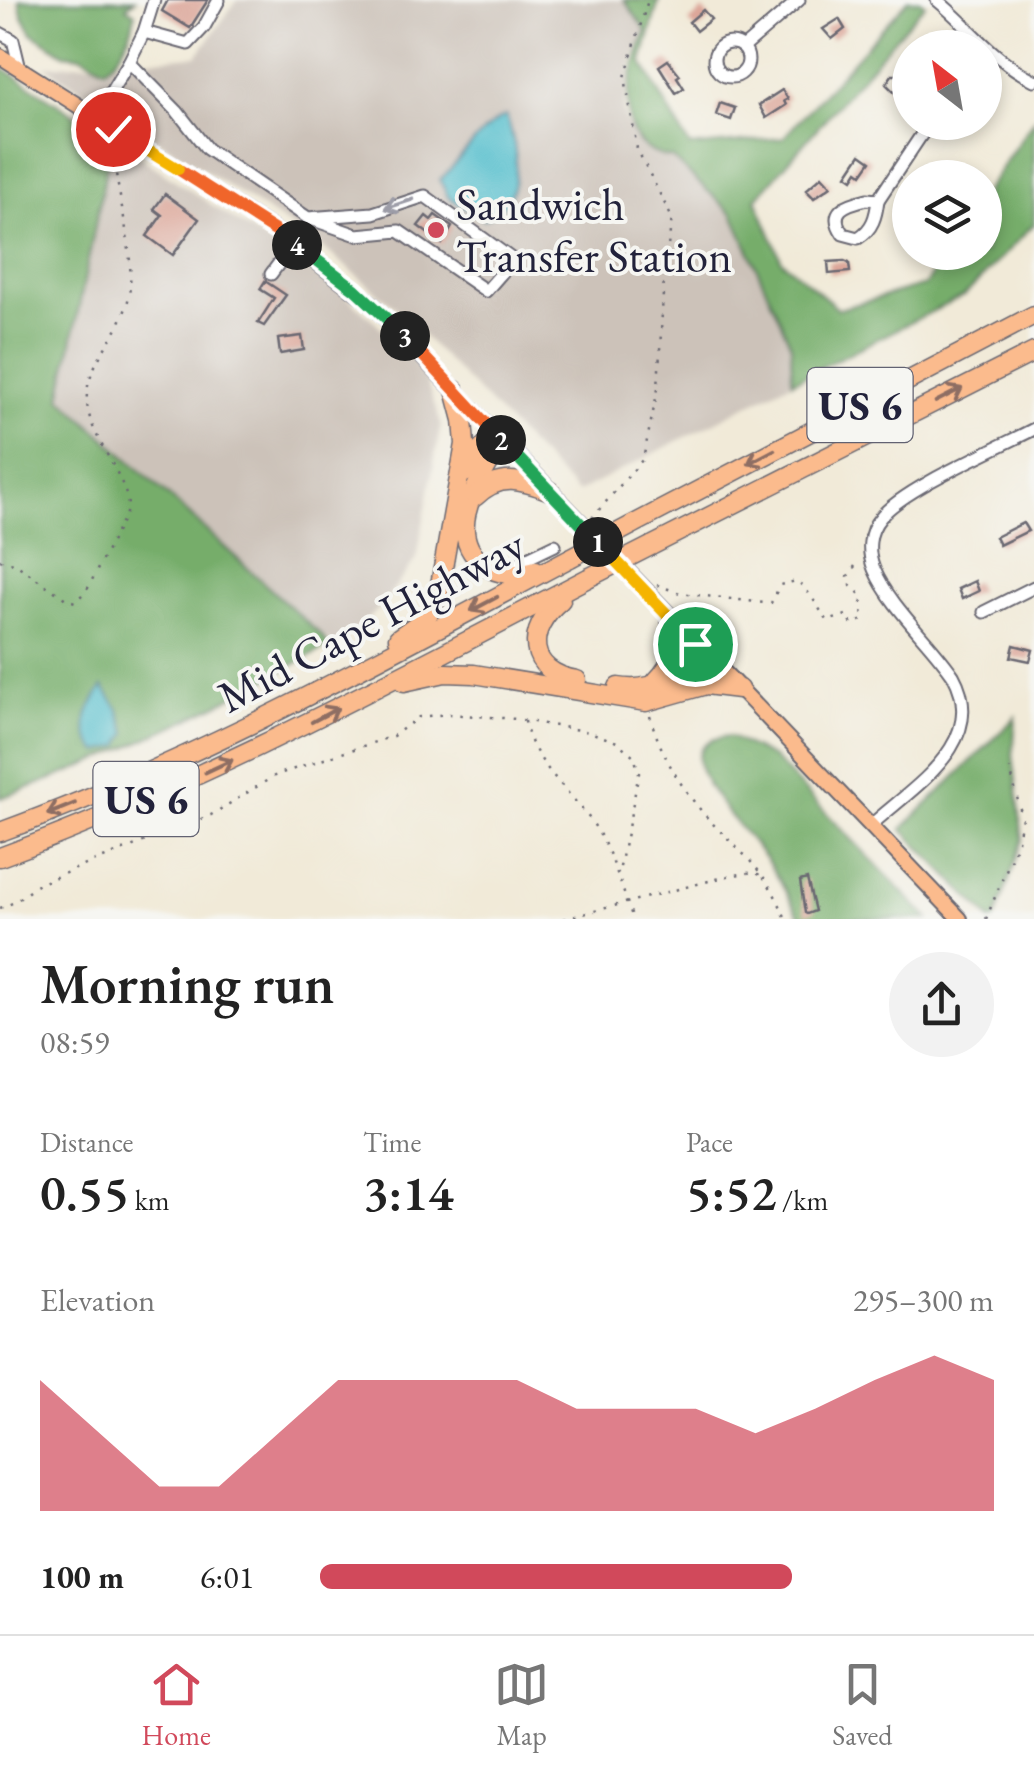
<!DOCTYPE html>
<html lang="en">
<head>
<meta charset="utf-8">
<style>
	body { margin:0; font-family:"EB Garamond",serif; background:#f2f2f2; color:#222; height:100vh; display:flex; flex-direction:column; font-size:38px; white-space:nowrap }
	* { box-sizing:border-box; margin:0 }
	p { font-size:32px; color:#767676 }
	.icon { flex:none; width:55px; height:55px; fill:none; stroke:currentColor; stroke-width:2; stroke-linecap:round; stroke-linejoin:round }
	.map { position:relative; height:919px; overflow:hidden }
	.side { display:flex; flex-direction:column; background:#fff; flex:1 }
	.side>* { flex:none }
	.needle { width:65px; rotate:329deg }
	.controls { position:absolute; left:892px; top:30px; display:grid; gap:20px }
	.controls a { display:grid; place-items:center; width:110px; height:110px; border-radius:50%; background:#fff; box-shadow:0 5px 15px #0003; font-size:50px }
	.pin { position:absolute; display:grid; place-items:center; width:85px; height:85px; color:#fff; margin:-42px; border:5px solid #fff; border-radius:50%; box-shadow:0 2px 10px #0007 }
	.km { position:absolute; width:50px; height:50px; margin:-25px; border-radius:50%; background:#222; color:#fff; font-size:28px; line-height:50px; text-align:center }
	.round { display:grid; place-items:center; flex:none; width:105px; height:105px; border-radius:52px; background:#f2f2f2 }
	.summary { display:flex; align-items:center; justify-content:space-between; height:170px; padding:0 40px }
	h1 { font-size:55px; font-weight:600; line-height:75px }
	.figures { display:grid; grid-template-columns:repeat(3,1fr); gap:15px; height:170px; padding:10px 40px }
	.figures div { display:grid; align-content:center }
	.figures b { font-size:50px; font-weight:600 }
	.figures small { font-size:28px; font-weight:400 }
	.figures p { font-size:28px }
	.chart { height:280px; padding:20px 40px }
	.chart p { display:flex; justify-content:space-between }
	.chart svg { width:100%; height:180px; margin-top:10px; fill:#d1495b; opacity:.7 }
	ul { padding:0 40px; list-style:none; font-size:32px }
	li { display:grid; grid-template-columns:160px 120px 1fr; align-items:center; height:75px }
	li i { height:25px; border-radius:12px; background:#d1495b }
	.tab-bar { display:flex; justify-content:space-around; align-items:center; height:140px; border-top:2px solid #e0e0e0; background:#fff; font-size:28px; color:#767676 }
	.tab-bar a { display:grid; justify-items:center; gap:5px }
	.tab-bar .active { color:#d1495b }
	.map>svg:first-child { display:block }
	.industrial { fill:#ccc2b9 }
	.forest { fill:#76ad6b; stroke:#4c6853; stroke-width:2.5 }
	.water { fill:#51bdcc; stroke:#3a7084; stroke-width:2.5 }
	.building { fill:#dca699 }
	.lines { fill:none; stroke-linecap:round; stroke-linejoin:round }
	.minor-casing { stroke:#6a6872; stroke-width:15 }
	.major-casing { stroke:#6a6872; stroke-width:18 }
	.highway-casing { stroke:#6a6872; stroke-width:21 }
	.path { stroke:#6a6872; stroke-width:2.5; stroke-dasharray:2.5 8; stroke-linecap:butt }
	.minor { stroke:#fff; stroke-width:11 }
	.major { stroke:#fbbb8d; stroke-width:14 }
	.highway { stroke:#fbbb8d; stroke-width:18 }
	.highway-bridge-casing { stroke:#6a6872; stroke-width:21; stroke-linecap:butt }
	.highway-bridge { stroke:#fbbb8d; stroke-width:18 }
	.oneway { stroke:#9c9ca7 }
	.oneway2 { stroke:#8e6e64 }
	.split-1-casing { stroke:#fff; stroke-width:20 }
	.split-2-casing { stroke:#fff; stroke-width:20 }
	.split-3-casing { stroke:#fff; stroke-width:20 }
	.split-4-casing { stroke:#fff; stroke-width:20 }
	.split-5-casing { stroke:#fff; stroke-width:20 }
	.split-6-casing { stroke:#fff; stroke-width:20 }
	.split-1 { stroke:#f5b400; stroke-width:12 }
	.split-2 { stroke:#22a559; stroke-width:12 }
	.split-3 { stroke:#f0652b; stroke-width:12 }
	.split-4 { stroke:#22a559; stroke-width:12 }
	.split-5 { stroke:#f0652b; stroke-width:12 }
	.split-6 { stroke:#f5b400; stroke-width:12 }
	.poi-dot { fill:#d1495b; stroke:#f6f6f2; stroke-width:4 }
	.labels { text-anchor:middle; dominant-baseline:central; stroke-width:8; stroke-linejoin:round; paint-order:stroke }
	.shield { fill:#f6f6f2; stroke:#626272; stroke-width:2.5 }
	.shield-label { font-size:42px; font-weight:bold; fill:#22223b }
	.poi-label { font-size:45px; fill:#22223b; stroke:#f6f6f2; text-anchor:start }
	.street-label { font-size:45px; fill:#22223b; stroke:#f6f6f2 }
</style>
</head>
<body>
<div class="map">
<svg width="1034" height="919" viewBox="0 0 1034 919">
	<rect width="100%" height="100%" fill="#f6f6f2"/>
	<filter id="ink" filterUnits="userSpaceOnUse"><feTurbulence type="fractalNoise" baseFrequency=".01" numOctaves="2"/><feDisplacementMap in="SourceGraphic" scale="20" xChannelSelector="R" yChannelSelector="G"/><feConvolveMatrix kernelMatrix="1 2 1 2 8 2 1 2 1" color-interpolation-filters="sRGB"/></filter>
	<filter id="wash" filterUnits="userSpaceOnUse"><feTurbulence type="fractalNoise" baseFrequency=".0048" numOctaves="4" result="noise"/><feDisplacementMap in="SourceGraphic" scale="40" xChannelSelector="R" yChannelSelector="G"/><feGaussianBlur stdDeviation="2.25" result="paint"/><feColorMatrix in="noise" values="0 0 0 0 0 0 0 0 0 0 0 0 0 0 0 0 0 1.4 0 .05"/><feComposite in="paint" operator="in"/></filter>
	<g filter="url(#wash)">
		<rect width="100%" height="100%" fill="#f1ead8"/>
		<g class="industrial">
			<polygon points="237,0 624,0 645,31 631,64 623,111 627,124 636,138 658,156 670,158 709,189 731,213 791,345 792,382 577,493 395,307 326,250 45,66 197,56"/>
			<polygon points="113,139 342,292 406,350 424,374 441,424 417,558 378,610 335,646 61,397"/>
		</g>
		<g class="forest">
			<path d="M 19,0 L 135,0 L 126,7 L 135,13 C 133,32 121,57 105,68 L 82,56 L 64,54 L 32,33 L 22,15 Z"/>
			<path d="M 624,0 L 659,0 L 642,62 L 690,147 L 783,138 L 908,0 L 920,0 L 925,4 L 756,199 L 782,261 L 839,309 L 925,285 L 945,253 L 985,252 L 985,192 L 1034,119 L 1034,224 L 965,295 L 792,382 L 791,345 L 733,214 L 672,158 C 604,148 631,72 646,31 Z"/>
			<path d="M 0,66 L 112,139 L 61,398 L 322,636 L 329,646 C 227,701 110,761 0,798 Z"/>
			<polygon points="1016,717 1013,755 1023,840 995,919 990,919 902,829"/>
			<path d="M 729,736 L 773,758 L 929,919 L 801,919 C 789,899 779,877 765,858 C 748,834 702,790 699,762 C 697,743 713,738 729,736 Z"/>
		</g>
		<g class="water">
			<path d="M 506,116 C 519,150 526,203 484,219 L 448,197 L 440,180 C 457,163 487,121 506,116 Z"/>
			<path d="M 103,687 L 118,708 L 127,733 L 120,746 L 98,752 C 78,728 86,710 103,687 Z"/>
		</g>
		<g id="blocks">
			<g class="building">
				<polygon points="168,0 208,0 190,28 162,11"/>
				<polygon points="703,10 711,19 696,31 689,22"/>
				<polygon points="839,19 845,29 832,39 823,29"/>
				<polygon points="668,60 680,75 677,77 684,88 676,93 659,66"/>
				<polygon points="910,70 910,96 903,83 894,92 886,84 892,75 902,75"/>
				<polygon points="782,90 788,99 784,101 786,105 766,118 759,105"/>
				<polygon points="720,103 735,108 731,120 716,115"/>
				<polygon points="861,154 871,161 862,174 858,171 853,179 847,175"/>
				<polygon points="822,176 831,186 814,198 806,190"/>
				<polygon points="165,194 199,219 173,255 147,236 162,215 154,209"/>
				<polygon points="435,215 452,227 442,244 418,226 426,216 431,220"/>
				<polygon points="844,261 849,263 850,272 829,274 828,262"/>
				<polygon points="265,281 286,295 264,326 258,323 274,298 260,289"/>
				<polygon points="302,336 304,350 280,354 278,339"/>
				<polygon points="1023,523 1028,531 999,545 995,537"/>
				<polygon points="975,581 979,591 962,599 958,589"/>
				<polygon points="1014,645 1033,650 1030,661 1011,657"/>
				<polygon points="807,879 815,911 807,914 805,913 800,881"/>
			</g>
		</g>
	</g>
	<g filter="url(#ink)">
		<use href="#blocks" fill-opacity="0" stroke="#6a6872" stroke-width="2.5"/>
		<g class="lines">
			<g class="minor-casing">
				<g id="minor">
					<path d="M 937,0 C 970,27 994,61 1034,80"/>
					<polyline points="144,32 188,44 204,27 219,0"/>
					<polyline points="0,33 13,40 20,69"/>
					<circle cx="731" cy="60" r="17"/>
					<polyline points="743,48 799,0"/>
					<polyline points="129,62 177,111 207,149 308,218 357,235 399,231 486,291 513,260 425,196 373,213 308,218"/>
					<polyline points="95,118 129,62 144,32 154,0"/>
					<path d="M 867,199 L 878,200 C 876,216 873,229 858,238 L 843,234 C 827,210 846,204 867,199 Z"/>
					<polyline points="878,200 930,122"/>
					<polyline points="271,274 294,243"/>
					<polyline points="505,569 555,545"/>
					<polyline points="984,612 1034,587"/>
					<path d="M 870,826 C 914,786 990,742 953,675 C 929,640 891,608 874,569 C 867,552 868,532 880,518 C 902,489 998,448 1034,429"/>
				</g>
			</g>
			<g class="major-casing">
				<polyline id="major" points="0,56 279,233 371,303 960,919"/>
			</g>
			<g class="highway-casing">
				<g id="highway">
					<path d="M 502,440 C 484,475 440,530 483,564 C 499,577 517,575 536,570"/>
					<polyline points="465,473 473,458 496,434"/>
					<path d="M 475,497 C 500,473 521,480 550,491"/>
					<polyline points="632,525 1034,315"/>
					<polyline points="651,546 1034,352"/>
					<path d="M 561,600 C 524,630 527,672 577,680"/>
					<polyline points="398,638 427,617 438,596 465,444 463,420 455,390"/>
					<path d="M 656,681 C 676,662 676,644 670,618"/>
					<polyline points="404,682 445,673 474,674 646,702 706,685 739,689"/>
					<path d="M 618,687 C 656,693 675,676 702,651"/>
					<polyline points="679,691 711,660"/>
					<path d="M 0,832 C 199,760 383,657 570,558"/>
					<path d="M 0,857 C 205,782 395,678 588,578"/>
				</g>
			</g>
			<g class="path">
				<polyline points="592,518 643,459 658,389 664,274 672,218 637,149 625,77 648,0"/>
				<path d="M 0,560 L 14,563 L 66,599 L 75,602 L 87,590 L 128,509 C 129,480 94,443 88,410 C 79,365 123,337 129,295 C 136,244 114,192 113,141"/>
				<path d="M 657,585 L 680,593 L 764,603 L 771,603 L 780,585 L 796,581 C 808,587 818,609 828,621 L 846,615 L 852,624 L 863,620 L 861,595 L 851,586 L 848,576 L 855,566"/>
				<path d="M 650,716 C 661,757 687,798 717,828 C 751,862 767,873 786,919"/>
				<path d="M 525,721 C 531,762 572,792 594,825 C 613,855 621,886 633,919"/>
				<polyline points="0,908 15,902 38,884 211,815 276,775 393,736 419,717 449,714 516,719 590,732 617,742 634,756 639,773 619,872"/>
				<polyline points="564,919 728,876 754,872 766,878"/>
				<polyline points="986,919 1018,841 1022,817 1010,769"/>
			</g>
			<use href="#minor" class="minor"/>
			<use href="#major" class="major"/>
			<use href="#highway" class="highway"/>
			<g class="highway-bridge-casing">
				<g id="highway-bridge">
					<polyline points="570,558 632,525"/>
					<polyline points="588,578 651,546"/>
				</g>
			</g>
			<use href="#highway-bridge" class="highway-bridge"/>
		</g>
		<defs><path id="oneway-shaft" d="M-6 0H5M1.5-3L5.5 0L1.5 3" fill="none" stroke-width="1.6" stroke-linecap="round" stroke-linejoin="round" transform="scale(2.5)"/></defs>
		<use class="oneway" href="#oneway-shaft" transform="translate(399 204) rotate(162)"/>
		<g class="oneway2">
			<use href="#oneway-shaft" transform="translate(949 395) rotate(-27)"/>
			<use href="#oneway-shaft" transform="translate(761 457) rotate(152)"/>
			<use href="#oneway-shaft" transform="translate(484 604) rotate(152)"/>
			<use href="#oneway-shaft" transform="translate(325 715) rotate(-28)"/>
			<use href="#oneway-shaft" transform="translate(219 766) rotate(-25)"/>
			<use href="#oneway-shaft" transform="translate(61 809) rotate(158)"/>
		</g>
	</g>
	<g class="lines" filter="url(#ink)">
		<g class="split-1-casing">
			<polyline id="split-1" points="598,542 695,644"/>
		</g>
		<g class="split-2-casing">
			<polyline id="split-2" points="501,440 598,542"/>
		</g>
		<g class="split-3-casing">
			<polyline id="split-3" points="405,336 501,440"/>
		</g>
		<g class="split-4-casing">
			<polyline id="split-4" points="297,245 355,289 405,336"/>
		</g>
		<g class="split-5-casing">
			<polyline id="split-5" points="178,169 297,245"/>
		</g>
		<g class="split-6-casing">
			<polyline id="split-6" points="113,129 178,169"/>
		</g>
		<use href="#split-1" class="split-1"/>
		<use href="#split-2" class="split-2"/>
		<use href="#split-3" class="split-3"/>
		<use href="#split-4" class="split-4"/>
		<use href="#split-5" class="split-5"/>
		<use href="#split-6" class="split-6"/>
	</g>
	<circle class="poi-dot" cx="436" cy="230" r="10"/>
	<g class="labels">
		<g class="shield">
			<rect x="807.5" y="368" width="105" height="74" rx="8"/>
			<rect x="93.5" y="762" width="105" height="74" rx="8"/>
		</g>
		<g class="shield-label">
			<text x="860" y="405">US 6</text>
			<text x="146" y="799">US 6</text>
		</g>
		<g class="poi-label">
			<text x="456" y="204">Sandwich<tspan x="456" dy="52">Transfer Station</tspan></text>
		</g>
		<g class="street-label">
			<text transform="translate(371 620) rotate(-28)">Mid Cape Highway</text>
		</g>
	</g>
</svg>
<div class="controls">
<a><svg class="needle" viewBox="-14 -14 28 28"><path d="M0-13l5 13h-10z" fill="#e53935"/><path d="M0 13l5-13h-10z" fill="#767676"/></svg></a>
<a><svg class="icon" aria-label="layers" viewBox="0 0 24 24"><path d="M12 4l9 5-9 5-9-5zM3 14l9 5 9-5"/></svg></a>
</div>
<div class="pin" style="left:695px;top:644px;background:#1e9e55"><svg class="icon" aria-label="arrive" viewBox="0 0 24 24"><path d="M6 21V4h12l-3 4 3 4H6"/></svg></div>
<div class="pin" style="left:113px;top:129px;background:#d93025"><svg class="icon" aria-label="check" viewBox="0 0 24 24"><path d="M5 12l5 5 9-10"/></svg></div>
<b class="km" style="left:598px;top:542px">1</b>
<b class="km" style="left:501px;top:440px">2</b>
<b class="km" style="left:405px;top:336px">3</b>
<b class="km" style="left:297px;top:245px">4</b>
</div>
<section class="side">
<div class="summary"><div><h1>Morning run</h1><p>08:59</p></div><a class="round"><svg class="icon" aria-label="share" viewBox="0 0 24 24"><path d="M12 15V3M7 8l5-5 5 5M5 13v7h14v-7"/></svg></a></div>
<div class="figures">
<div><p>Distance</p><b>0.55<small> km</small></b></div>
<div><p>Time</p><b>3:14</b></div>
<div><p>Pace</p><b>5:52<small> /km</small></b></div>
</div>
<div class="chart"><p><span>Elevation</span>295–300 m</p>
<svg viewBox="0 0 160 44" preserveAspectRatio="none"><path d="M0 44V12L10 25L20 38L30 38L40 25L50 12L60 12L70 12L80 12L90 19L100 19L110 19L120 25L130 19L140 12L150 6L160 12V44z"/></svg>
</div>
<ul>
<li><b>100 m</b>6:01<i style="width:70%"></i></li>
</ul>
</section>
<nav class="tab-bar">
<a class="active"><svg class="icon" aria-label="home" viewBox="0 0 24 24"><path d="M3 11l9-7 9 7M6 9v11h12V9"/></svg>Home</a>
<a><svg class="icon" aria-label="map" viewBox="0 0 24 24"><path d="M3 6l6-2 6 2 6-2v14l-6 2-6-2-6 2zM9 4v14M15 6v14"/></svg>Map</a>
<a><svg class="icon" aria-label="saved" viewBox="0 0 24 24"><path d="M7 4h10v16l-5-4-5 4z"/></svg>Saved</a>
</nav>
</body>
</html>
